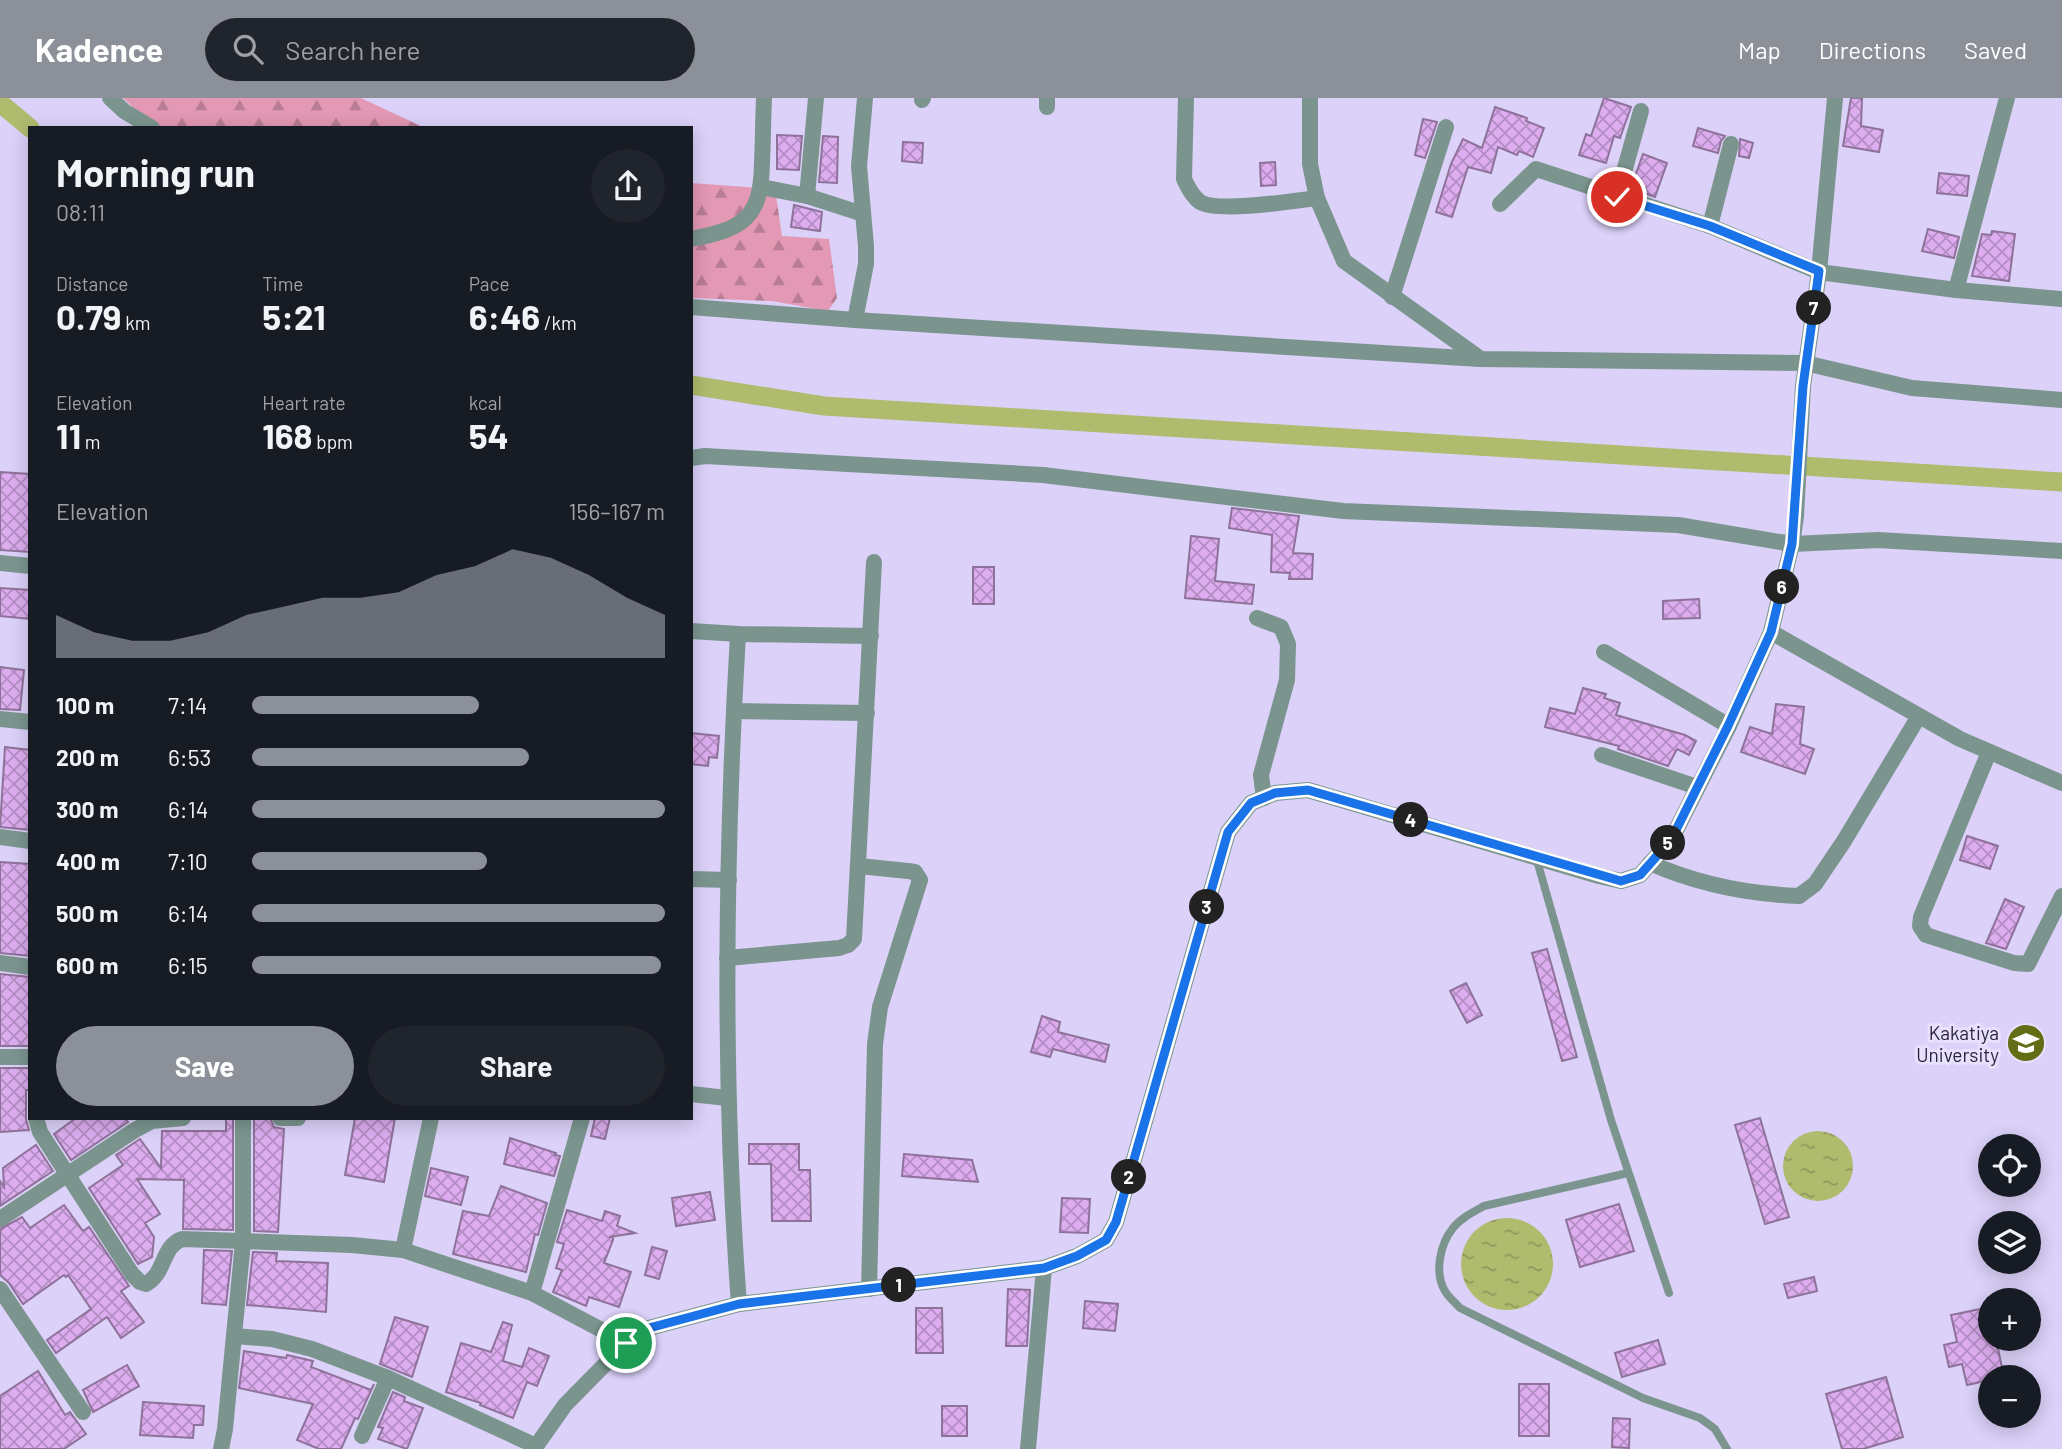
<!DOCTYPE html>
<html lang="en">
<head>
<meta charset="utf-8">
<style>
	body { margin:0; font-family:Barlow,sans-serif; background:#20242c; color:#f1f3f6; height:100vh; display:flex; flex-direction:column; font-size:26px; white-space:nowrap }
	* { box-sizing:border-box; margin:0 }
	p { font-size:23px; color:#9ea1a6 }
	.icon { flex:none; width:38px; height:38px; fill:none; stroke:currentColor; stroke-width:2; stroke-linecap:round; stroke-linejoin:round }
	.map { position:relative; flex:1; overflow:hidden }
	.sheet { position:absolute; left:28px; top:28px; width:665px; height:994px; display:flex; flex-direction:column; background:#171b24; border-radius:0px; box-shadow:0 4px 18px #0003 }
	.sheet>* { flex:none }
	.buttons { position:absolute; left:1978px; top:1036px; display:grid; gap:14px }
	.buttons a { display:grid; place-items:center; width:63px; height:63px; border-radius:50%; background:#171b24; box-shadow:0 4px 18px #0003; font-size:35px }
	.pin { position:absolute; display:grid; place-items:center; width:60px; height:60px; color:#fff; margin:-30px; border:4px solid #fff; border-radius:50%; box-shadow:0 2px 7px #0007 }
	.km { position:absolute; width:35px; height:35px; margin:-18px; border-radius:50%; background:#222; color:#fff; font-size:19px; line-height:35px; text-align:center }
	.round { display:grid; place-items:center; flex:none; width:74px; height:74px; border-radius:37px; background:#20242c }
	.summary { display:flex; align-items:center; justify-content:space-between; height:119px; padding:0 28px }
	h1 { font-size:38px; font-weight:700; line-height:52px }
	.stats { display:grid; grid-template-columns:repeat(3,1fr); gap:10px; height:119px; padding:7px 28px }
	.stats div { display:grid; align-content:center }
	.stats b { font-size:35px; font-weight:700 }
	.stats small { font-size:19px; font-weight:400 }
	.stats p { font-size:19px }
	.chart { height:196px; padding:14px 28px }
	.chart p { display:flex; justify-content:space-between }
	.chart svg { width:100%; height:126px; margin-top:7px; fill:#8c9099; opacity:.7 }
	.cta { display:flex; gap:14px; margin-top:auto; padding:14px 28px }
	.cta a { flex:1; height:80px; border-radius:42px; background:#8c9099; color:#fff; font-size:28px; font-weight:700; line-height:80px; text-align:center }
	.cta a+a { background:#20242c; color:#f1f3f6 }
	ul { padding:0 28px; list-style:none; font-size:23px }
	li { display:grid; grid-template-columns:112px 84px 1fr; align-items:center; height:52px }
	li i { height:18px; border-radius:9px; background:#8c9099 }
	header { display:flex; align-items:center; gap:42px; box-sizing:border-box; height:98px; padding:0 35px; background:#8c9099; color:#fff }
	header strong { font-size:33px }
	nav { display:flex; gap:38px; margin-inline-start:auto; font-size:24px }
	.search { width:490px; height:63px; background:#20242c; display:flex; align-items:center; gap:18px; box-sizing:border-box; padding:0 24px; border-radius:38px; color:#9ea1a6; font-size:26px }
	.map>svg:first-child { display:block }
	.forest { fill:url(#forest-firs) }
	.water { fill:url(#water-ripples) }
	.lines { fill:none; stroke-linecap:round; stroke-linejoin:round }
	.canal { stroke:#afbb6d; stroke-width:19 }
	.building { fill:url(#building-cross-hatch); stroke:#8f729a; stroke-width:2 }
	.lane { stroke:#7b958e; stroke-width:8 }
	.street { stroke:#7b958e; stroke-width:16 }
	.route-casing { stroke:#fff; stroke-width:14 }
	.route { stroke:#1a73e8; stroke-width:9 }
	.labels { text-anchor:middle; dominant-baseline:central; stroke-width:6; stroke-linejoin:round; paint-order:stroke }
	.poi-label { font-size:19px; fill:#2a2538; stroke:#e7e0fe; text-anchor:end }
</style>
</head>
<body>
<header>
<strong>Kadence</strong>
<div class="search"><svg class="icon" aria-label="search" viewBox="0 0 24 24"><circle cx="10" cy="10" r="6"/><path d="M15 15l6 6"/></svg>Search here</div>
<nav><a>Map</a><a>Directions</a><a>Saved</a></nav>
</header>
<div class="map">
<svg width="2062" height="1351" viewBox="0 0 2062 1351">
	<defs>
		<pattern id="forest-firs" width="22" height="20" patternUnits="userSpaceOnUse" patternTransform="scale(1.75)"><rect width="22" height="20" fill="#e398b3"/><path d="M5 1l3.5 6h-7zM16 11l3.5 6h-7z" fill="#b87c93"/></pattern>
		<pattern id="water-ripples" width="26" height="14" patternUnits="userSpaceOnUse" patternTransform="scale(1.75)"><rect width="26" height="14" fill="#afbb6d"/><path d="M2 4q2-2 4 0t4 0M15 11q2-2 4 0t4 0" fill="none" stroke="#8f985b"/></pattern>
		<pattern id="building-cross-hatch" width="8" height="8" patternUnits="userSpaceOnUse" patternTransform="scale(1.75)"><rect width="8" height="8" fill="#ddadef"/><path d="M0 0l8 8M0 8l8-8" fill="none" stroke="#b38dc3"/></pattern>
	</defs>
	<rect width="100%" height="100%" fill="#dbd1f9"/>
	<g class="forest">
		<polygon points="123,0 361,0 425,30 163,30 146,21"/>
		<polygon points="691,85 775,91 782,138 829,141 837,200 828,213 772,203 691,200"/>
	</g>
	<g class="water">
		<circle cx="1818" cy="1068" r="35"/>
		<circle cx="1507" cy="1166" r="46"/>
	</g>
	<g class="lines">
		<g class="canal">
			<polyline points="0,5 30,30"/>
			<polyline points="691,287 824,308 2062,384"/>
		</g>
	</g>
	<g class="building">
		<polygon points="1604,0 1631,9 1620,40 1614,38 1606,65 1579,57 1586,36 1591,38"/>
		<polygon points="1851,0 1862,0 1861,28 1883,32 1879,54 1843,48"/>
		<polygon points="1495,9 1527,20 1526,23 1544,30 1533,59 1519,53 1517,57 1498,49 1491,75 1468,69 1452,119 1436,114 1451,66 1463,41 1482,50"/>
		<polygon points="1423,21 1437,24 1425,60 1415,57"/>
		<polygon points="1698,30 1725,38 1721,43 1718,55 1693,48"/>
		<polygon points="777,37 802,38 799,72 777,71"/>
		<polygon points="823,38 838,39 837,85 819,84"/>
		<polygon points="1740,41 1753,45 1749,60 1739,58"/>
		<polygon points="903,44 923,45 922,65 902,63"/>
		<polygon points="1643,56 1667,65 1655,99 1631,90"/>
		<polygon points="1275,64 1276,87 1261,88 1260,65"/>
		<polygon points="1939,75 1969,78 1967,98 1937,95"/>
		<polygon points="794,107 822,114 820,133 791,129"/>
		<polygon points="1928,131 1959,139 1954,160 1922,153"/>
		<polygon points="1992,133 2015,136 2009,183 1972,178 1982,136 1991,137"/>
		<polygon points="0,374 30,376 30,454 0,452"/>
		<polygon points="1232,410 1299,418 1293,455 1313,456 1312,481 1289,481 1290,475 1271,474 1272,437 1229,430"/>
		<polygon points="1191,438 1219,441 1215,483 1254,487 1252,506 1185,500"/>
		<rect x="973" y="469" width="21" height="37"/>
		<polygon points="0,490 30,492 30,521 0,518"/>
		<polygon points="1699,501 1700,520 1663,521 1663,503"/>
		<polygon points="0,569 24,572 20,612 0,611"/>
		<polygon points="1583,590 1606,596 1604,600 1620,605 1616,617 1685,637 1696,643 1689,657 1677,651 1668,668 1618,651 1619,648 1545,629 1550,610 1575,616"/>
		<polygon points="1776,606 1804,609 1800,646 1814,651 1805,676 1741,654 1750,629 1772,636"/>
		<polygon points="691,635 719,638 717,660 709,659 708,668 691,666"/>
		<polygon points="5,649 30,652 30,732 0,729"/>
		<polygon points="1967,738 1998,748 1990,771 1960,762"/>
		<polygon points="0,764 30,766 30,858 0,855"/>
		<polygon points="2005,801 2024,809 2006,851 1986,845"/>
		<polygon points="1547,851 1577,959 1562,963 1532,855"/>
		<polygon points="0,876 30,879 30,948 0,948"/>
		<polygon points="1466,885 1482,917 1467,925 1450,893"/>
		<polygon points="1042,918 1060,924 1058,934 1109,947 1105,964 1053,951 1050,959 1031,954"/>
		<polygon points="0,970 30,970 30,992 26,992 26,1022 29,1032 0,1034"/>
		<polygon points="76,1020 125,1020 128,1024 71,1062 54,1036"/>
		<polygon points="226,1020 233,1020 233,1132 183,1131 184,1082 137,1081 160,1116 145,1125 154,1139 152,1159 138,1166 89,1090 123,1067 116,1057 140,1041 161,1070 162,1033 226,1033"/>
		<polygon points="254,1020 270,1020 274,1029 284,1031 278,1134 254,1133"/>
		<polygon points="355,1020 395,1020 384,1084 345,1077"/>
		<polygon points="595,1020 610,1020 605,1041 591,1038"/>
		<polygon points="1760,1020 1789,1119 1765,1126 1735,1027"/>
		<polygon points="510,1040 556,1055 555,1057 560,1058 554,1078 504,1066"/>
		<polygon points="749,1046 799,1046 799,1072 810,1072 811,1123 772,1123 771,1066 749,1066"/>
		<polygon points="36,1047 53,1073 0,1108 0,1083 4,1089 3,1070"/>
		<polygon points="904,1056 972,1062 978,1084 902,1078"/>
		<polygon points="431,1070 468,1079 461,1107 425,1098"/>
		<polygon points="501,1088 547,1105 538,1137 535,1136 526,1174 453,1156 463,1113 489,1118"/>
		<polygon points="710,1094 715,1122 676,1128 672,1100"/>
		<polygon points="1062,1100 1090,1101 1088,1135 1060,1134"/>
		<polygon points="1619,1106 1634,1153 1580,1169 1566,1122"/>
		<polygon points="64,1107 83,1133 89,1129 129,1188 121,1193 144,1224 121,1240 107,1219 56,1255 47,1242 91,1211 68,1177 66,1179 64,1177 23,1206 9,1185 0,1177 0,1131 22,1119 30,1130"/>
		<polygon points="567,1112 602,1123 605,1113 620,1118 617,1128 635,1135 609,1139 613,1139 613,1142 604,1165 631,1174 619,1209 589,1199 586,1208 553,1194 562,1172 556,1170 564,1146 557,1144"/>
		<polygon points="652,1149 667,1153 659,1181 645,1177"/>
		<polygon points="204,1152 232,1153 226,1207 202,1205"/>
		<polygon points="253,1154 277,1155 276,1163 328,1165 326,1214 247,1207"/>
		<polygon points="1814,1179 1817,1193 1788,1200 1784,1186"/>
		<polygon points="1008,1191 1030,1192 1027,1248 1006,1248"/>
		<polygon points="1085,1203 1118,1206 1115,1233 1083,1230"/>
		<polygon points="1990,1209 1990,1241 1996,1241 2004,1279 1990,1279 1990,1282 1967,1287 1962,1266 1949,1269 1944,1247 1957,1244 1951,1217"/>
		<polygon points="916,1210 942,1210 943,1255 916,1255"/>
		<polygon points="395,1219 428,1229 412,1279 380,1266"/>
		<polygon points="503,1224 512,1227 503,1263 522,1269 529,1250 549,1258 537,1288 527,1284 513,1320 480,1307 481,1305 446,1294 461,1245 491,1254"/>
		<polygon points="1658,1242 1665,1266 1622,1279 1615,1255"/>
		<polygon points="244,1253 286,1260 287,1257 313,1263 311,1269 371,1292 374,1286 358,1321 355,1320 341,1351 319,1351 297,1342 313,1306 239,1290"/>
		<polygon points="127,1267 139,1288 93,1314 83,1292"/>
		<polygon points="38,1273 65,1317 70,1314 86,1336 64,1351 0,1351 0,1298"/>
		<polygon points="1886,1279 1903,1339 1863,1351 1842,1351 1826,1296"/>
		<rect x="1519" y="1286" width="30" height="52"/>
		<polygon points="393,1294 405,1299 404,1303 423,1310 407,1351 378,1341 383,1330 378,1329"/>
		<polygon points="143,1304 204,1308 203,1327 194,1327 193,1340 140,1337"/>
		<rect x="942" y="1308" width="25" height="30"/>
		<polygon points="1613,1320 1630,1321 1629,1350 1612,1349"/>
	</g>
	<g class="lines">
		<g class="lane">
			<polyline points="1536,759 1611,1022 1669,1195"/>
			<path d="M 1628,1075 L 1484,1108 C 1473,1114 1461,1120 1453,1130 C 1440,1146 1434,1175 1445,1193 C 1448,1199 1455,1204 1460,1210 L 1643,1300 L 1700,1320 L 1715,1331 L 1727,1351"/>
		</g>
		<g class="street">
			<polyline points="110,0 124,13 152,30"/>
			<polyline points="1047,0 1047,9"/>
			<path d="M 1186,0 L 1184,81 C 1188,90 1192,98 1200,104 C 1218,115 1294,103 1317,100"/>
			<polyline points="1310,0 1310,66 1317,100 1344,163 1478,259"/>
			<polyline points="922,2 923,0"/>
			<polyline points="762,89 807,98 863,116"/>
			<polyline points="807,98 816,0"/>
			<polyline points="1617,99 1641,13"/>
			<polyline points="1500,106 1536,71 1710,128 1819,174 1956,192 2062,201"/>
			<polyline points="1710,128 1731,46"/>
			<path d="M 691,141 C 744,131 761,120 762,65 C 763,43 763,22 764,0"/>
			<polyline points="1956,192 2007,0"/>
			<polyline points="1392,199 1446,29"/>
			<polyline points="691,209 855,222 1480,261 1805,265 1912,290 2062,302"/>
			<polyline points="855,222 866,166 866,148 859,68 865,0"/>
			<polyline points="691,360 705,358 1043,377 1343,413 1678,427 1792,446 1878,442 2062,453"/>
			<polyline points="0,465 30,468"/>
			<polyline points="1257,520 1281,529 1288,546 1287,582 1261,677 1264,700"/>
			<polyline points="691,533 738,536 871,538"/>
			<polyline points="1771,534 1960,641 2062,685"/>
			<path d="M 738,536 C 725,759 722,983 739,1206"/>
			<polyline points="1604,554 1729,628"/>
			<polyline points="734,613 867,615"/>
			<polyline points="0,621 30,624"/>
			<polyline points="1989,654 1921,819 1920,828 1926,837 2014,865 2028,866 2062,798"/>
			<polyline points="1602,657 1697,689"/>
			<polyline points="0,739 30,743"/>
			<path d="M 1650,765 C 1697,786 1748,796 1799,798 L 1815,786 L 1844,743 L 1919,618"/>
			<polyline points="859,768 908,773 915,774 920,782 880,909 875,946 869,1191"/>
			<polyline points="691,781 729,782"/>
			<polyline points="727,860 839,850 848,847 854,841 874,464"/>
			<polyline points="0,865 30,869"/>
			<polyline points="0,959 30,959"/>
			<polyline points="691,996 727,1000"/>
			<path d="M 36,1020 L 40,1034 L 132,1176 L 140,1184 L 146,1186 C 166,1175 161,1149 182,1141 L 352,1147 L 403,1152 L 532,1195"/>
			<polyline points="280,1020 298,1020"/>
			<polyline points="582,1020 532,1195 626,1245"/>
			<polyline points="0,1121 135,1032 152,1023 183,1020"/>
			<polyline points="403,1152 431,1020"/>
			<polyline points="0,1191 83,1314"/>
			<polyline points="234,1238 272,1241 312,1251 388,1280 536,1348"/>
			<polyline points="362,1338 388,1280"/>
			<polyline points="221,1351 225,1331 243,1144 243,1020"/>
			<polyline points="534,1351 565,1307 626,1245 649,1230 739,1206 1044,1170 1077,1158 1106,1142 1116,1124 1228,734 1251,705 1275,695 1308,692 1599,778 1621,783 1640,777 1671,742 1729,628 1771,534 1792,446 1796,418 1803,288 1819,174 1835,0"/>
			<polyline points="1028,1351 1044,1170"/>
		</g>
	</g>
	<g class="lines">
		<g class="route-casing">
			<polyline id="route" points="626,1245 649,1230 739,1206 1044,1170 1077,1158 1106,1142 1116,1124 1228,734 1251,705 1275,695 1308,692 1621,783 1640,777 1671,742 1728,628 1771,534 1792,446 1803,288 1819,173 1710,128 1617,99"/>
		</g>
		<use href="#route" class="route"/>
	</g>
	<defs>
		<g id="university-disc" transform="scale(2.0125)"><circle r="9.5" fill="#636d15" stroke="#e7e0fe"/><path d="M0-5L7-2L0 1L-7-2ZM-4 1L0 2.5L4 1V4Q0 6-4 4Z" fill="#fff"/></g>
	</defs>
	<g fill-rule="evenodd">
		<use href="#university-disc" x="2026" y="945"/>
	</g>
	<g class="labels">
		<g class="poi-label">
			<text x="1999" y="934">Kakatiya<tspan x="1999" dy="22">University</tspan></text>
		</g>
	</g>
</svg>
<div class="buttons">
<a><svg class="icon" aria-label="locate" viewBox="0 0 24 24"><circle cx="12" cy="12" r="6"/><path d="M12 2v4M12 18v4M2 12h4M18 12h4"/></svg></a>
<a><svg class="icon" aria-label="layers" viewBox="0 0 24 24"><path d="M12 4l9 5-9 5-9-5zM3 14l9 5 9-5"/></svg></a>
<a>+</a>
<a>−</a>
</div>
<div class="pin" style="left:626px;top:1245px;background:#1e9e55"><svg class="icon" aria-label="arrive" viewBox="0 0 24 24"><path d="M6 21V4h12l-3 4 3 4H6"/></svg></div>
<div class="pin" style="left:1617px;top:99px;background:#d93025"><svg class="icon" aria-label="check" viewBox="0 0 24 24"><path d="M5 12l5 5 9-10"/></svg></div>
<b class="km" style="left:899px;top:1187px">1</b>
<b class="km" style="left:1129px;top:1079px">2</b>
<b class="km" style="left:1207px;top:809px">3</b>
<b class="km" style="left:1411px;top:722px">4</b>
<b class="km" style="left:1668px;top:745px">5</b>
<b class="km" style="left:1782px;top:489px">6</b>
<b class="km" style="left:1814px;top:210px">7</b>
<section class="sheet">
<div class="summary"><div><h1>Morning run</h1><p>08:11</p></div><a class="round"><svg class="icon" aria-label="share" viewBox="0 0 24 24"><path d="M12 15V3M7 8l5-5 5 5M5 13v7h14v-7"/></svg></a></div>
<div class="stats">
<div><p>Distance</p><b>0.79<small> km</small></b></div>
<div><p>Time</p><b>5:21</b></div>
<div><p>Pace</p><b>6:46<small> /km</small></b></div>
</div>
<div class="stats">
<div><p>Elevation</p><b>11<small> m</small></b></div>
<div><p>Heart rate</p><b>168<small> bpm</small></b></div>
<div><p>kcal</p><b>54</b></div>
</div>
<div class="chart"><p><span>Elevation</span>156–167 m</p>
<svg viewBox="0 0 160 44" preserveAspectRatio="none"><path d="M0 44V29L10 35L20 38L30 38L40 35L50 29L60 26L70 23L80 23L90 21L100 15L110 12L120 6L130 9L140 15L150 23L160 29V44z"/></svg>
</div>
<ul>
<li><b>100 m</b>7:14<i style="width:55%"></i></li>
<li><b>200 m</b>6:53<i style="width:67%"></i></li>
<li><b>300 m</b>6:14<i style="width:100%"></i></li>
<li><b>400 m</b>7:10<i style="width:57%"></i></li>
<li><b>500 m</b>6:14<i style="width:100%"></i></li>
<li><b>600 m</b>6:15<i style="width:99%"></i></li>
</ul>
<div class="cta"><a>Save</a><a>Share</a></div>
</section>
</div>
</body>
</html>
